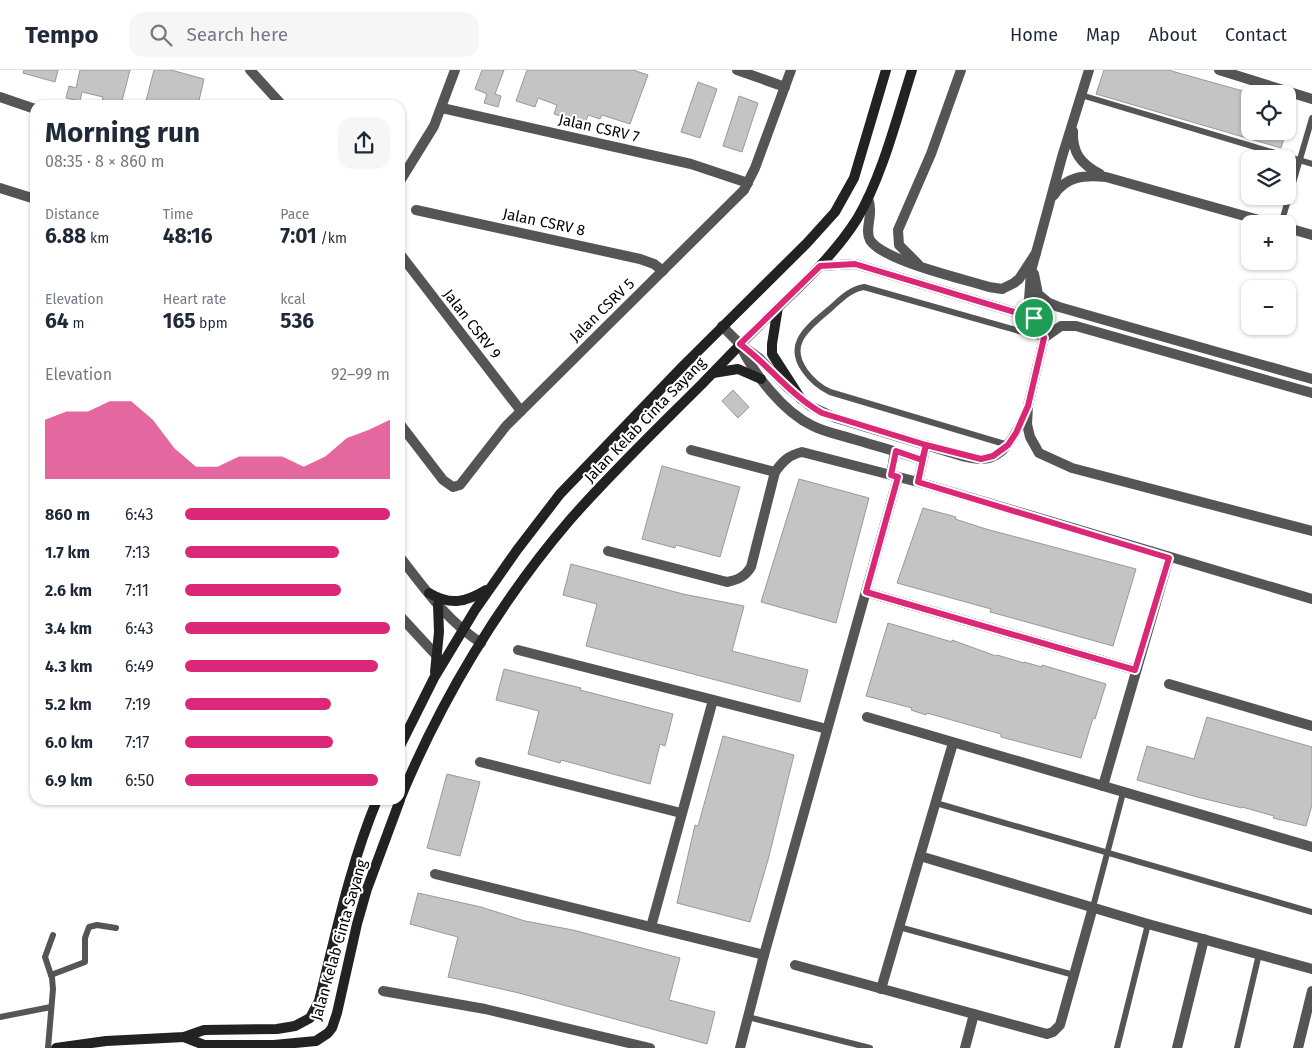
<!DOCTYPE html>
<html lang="en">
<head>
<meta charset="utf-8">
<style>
	body { margin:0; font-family:"Fira Sans",sans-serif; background:#f6f6f7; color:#1f2937; height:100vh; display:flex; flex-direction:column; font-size:19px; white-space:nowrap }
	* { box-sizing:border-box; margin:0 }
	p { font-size:16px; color:#747a83 }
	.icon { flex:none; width:28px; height:28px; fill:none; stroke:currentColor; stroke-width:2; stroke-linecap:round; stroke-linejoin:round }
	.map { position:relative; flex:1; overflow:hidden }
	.sheet { position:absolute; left:30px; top:30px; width:375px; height:705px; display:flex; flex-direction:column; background:#fff; border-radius:15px; box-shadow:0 1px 4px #0004 }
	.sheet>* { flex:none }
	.fabs { position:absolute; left:1241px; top:15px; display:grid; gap:10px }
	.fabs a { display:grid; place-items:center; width:55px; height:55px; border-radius:10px; background:#fff; box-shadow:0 1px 4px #0004; font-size:25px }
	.pin { position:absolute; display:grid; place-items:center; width:42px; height:42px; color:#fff; margin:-21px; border:2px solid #fff; border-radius:50%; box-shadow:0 1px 5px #0007 }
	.round { display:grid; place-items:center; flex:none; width:52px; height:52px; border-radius:15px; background:#f6f6f7 }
	.summary { display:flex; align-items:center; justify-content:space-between; height:85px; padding:0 15px }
	h1 { font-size:28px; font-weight:700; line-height:38px }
	.figures { display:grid; grid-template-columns:repeat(3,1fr); gap:8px; height:85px; padding:5px 15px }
	.figures div { display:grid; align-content:center }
	.figures b { font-size:21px; font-weight:700 }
	.figures small { font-size:14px; font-weight:400 }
	.figures p { font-size:14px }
	.chart { height:140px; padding:10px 15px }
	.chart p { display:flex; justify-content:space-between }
	.chart svg { width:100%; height:90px; margin-top:5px; fill:#db2777; opacity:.7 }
	ul { padding:0 15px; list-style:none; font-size:16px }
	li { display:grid; grid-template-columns:80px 60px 1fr; align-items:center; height:38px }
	li i { height:12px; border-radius:6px; background:#db2777 }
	header { display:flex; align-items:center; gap:30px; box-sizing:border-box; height:70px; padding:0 25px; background:#fff; border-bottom:1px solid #e0e1e3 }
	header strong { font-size:24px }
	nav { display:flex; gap:28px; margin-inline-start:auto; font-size:18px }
	.search { width:350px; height:45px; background:#f6f6f7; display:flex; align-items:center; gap:12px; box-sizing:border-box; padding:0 18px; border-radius:15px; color:#747a83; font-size:19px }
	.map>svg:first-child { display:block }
	.building { fill:#c4c4c4; stroke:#999 }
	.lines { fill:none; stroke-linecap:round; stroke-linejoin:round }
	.service { stroke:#555; stroke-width:6 }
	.minor { stroke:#555; stroke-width:10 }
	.secondary { stroke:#222; stroke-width:10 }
	.route-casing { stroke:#fff; stroke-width:10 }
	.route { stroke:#db2777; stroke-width:6 }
	.labels { text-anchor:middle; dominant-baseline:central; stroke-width:4; stroke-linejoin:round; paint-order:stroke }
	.street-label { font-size:15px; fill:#000; stroke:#fff }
</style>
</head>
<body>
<header>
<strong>Tempo</strong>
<div class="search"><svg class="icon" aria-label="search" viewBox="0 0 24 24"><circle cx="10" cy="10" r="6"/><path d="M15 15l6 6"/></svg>Search here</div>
<nav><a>Home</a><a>Map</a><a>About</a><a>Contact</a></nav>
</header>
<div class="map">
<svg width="1312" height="978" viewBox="0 0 1312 978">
	<rect width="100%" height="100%" fill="#fff"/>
	<g class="building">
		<polygon points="24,0 58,0 55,12 23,3"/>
		<polygon points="80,0 130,0 121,35 102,32 103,27 82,22 80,31 66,28 69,16 76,18"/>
		<polygon points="154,0 171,0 204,9 198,35 145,35"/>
		<polygon points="482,0 504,0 495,24 501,26 498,37 484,33 487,24 475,19"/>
		<polygon points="527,0 633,0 648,5 630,54 602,45 600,49 588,45 585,54 554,44 557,35 538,28 535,37 516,31"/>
		<polygon points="1104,0 1168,0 1250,23 1250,61 1286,61 1281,78 1096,24"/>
		<polygon points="698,12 717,19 700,68 681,62"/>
		<polygon points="739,26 758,33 742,82 723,76"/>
		<polygon points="733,320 749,337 738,348 722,331"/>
		<polygon points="662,396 740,417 720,487 676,475 675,478 642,469"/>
		<polygon points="799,409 869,428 836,553 761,532"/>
		<polygon points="923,438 956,447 955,449 986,459 1136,499 1113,576 1005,546 990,542 991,539 897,513"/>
		<polygon points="571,494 683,524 744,536 732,581 808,600 800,632 586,576 597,534 563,525"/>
		<polygon points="888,553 952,572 952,570 996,586 997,585 1024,593 1024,592 1042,597 1042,595 1106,614 1095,649 1093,648 1081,688 1016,671 1001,667 1001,664 927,643 926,645 911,640 912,638 866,626"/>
		<polygon points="504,599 581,618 580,620 673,644 665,676 660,674 650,714 561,690 560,693 528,684 539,641 496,630"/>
		<polygon points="1207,647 1312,677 1312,735 1306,756 1273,748 1274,746 1242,737 1242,738 1197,727 1137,710 1147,676 1194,689"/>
		<polygon points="723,666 794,685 768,790 750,852 677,833 695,755 698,756"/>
		<polygon points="447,704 480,712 460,786 427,778"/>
		<polygon points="418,823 481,837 525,851 573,860 680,888 669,930 715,942 707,974 519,923 448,907 458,867 410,854"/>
	</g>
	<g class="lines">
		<g class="service">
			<polyline points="1081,25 1312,94"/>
			<polyline points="1281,154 1312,48"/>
			<path d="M 1008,375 L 830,322 C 813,314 790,291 800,270 C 806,257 822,246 832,237 C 842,228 851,219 864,217 L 1044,268"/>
			<polyline points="936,733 1312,842"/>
			<polyline points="1093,837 1123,723"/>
			<polyline points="899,857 1074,905"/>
			<polyline points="51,905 85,892 85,868 89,857 97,855 116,858"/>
			<polyline points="0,947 51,937"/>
			<polyline points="748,947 870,978"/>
			<polyline points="48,978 53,919 52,908 45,887 53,865"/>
			<polyline points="1117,978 1148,854"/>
			<polyline points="1237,978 1259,884"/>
		</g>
		<g class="minor">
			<polyline points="250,0 282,35"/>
			<polyline points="737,0 785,17"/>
			<polyline points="1219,0 1312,29"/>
			<polyline points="0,27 35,39"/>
			<polyline points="442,38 691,94 748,113"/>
			<path d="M 1073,61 C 1072,83 1081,94 1100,104"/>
			<polyline points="400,111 434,56 455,0"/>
			<polyline points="0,118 35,129"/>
			<path d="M 1054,125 C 1066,106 1084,105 1106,107 L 1273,154"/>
			<path d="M 868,128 C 869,131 870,136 870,139 C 871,149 865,161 870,170 C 883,191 964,209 989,217 L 1002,219 L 1014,213 L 1019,209 L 1036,183 L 1062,87 L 1089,0"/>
			<polyline points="416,140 640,189 654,194 663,201"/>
			<polyline points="1288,158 1312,165"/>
			<polyline points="1036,183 1031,201 1029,230 1034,248 1044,268 1028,336 1027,354 1030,367 1039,383 1072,398 1312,461"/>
			<polyline points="400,184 521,341"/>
			<polyline points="918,194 899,175 898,160 931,84 961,0"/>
			<polyline points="820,196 855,194 1034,248"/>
			<polyline points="1034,204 1038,224 1049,233 1059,237 1312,309"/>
			<path d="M 722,256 L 740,274 L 759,288 L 788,318 L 810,336 L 836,348 L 962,386 C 968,387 975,389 982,389 C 1005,388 1017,362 1025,344"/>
			<polyline points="1044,268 1061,256 1076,256 1312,323"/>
			<path d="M 740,275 C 754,304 783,342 813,356 C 825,362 840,365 853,369 C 876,376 899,382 922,390"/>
			<polyline points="400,354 443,410 453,417 460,415 506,356 744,120 755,98 791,0"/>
			<polyline points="691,380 775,402"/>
			<polyline points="891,405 895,381"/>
			<polyline points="918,412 926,375"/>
			<path d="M 608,481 L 727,512 C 737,510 745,507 751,497 L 775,402 C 783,391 789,385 802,382 L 918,412 L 1312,529"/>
			<path d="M 400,487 C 424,518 447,551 481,573"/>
			<polyline points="866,522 1135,600"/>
			<polyline points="400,546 437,586"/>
			<polyline points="518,580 827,659"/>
			<polyline points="1169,614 1312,656"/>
			<polyline points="867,647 1312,777"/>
			<polyline points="480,692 681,743"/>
			<polyline points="1103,716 1169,488"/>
			<polyline points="920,786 1148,854 1312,899"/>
			<polyline points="435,804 764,885"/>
			<polyline points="651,857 713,630"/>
			<polyline points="795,895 1047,964 1053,962 1060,955 1093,837"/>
			<polyline points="881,919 953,673"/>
			<polyline points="383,921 485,939 650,978"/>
			<polyline points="740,978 764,885 898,407"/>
			<polyline points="965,978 974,944"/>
			<polyline points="1177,978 1204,869"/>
			<polyline points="1298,978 1312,921"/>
		</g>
		<g class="secondary">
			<polyline points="778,237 772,274 772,284 801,329"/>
			<polyline points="713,303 738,299 761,309"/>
			<path d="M 429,523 C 451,536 466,532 486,520"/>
			<polyline points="435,602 439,562 438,535"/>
			<polyline points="400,676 434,608 475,540 517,480 560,424 683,296 807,173 835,142 854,108 886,0"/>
			<path d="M 400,729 C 441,630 499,533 569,451 C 611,403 657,359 702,314 C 723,292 744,270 766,249 C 798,218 833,187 857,149 C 882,107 897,47 912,0"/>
			<polyline points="184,967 204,975 274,975 316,971 328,963 332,958 337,943 357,854 367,819 400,730"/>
			<path d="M 56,978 L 106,971 L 184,967 L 204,960 L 277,959 L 295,956 L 310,948 L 319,931 C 336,863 350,795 377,730"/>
		</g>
	</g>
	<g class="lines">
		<g class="route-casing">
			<path id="route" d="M 1034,248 L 855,194 L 820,196 L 740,274 C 769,295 790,325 822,343 L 926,375 L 918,412 L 1169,488 L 1135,600 L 866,522 L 898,407 L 891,405 L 896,381 L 922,390 L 926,375 L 981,389 L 993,386 L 1008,375 L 1016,363 L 1028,336 L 1044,268 L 1034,248"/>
		</g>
		<use href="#route" class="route"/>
	</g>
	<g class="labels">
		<g class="street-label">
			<text transform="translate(599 58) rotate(13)">Jalan CSRV 7</text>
			<text transform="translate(544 152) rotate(12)">Jalan CSRV 8</text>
			<text transform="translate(602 240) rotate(-44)">Jalan CSRV 5</text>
			<text transform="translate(472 254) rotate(52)">Jalan CSRV 9</text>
			<text transform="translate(645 350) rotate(-46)">Jalan Kelab Cinta Sayang</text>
			<text transform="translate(339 870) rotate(-74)">Jalan Kelab Cinta Sayang</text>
		</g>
	</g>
</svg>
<div class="fabs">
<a><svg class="icon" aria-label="locate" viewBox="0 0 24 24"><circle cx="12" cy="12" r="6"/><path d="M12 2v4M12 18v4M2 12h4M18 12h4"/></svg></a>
<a><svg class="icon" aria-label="layers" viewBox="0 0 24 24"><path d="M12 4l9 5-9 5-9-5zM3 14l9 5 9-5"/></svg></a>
<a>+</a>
<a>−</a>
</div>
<div class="pin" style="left:1034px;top:248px;background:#1e9e55"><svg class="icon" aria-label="arrive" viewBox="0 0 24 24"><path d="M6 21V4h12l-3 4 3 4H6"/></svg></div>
<section class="sheet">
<div class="summary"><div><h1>Morning run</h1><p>08:35 · 8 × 860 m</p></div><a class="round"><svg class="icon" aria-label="share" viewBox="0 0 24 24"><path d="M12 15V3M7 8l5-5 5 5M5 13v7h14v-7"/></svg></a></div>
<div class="figures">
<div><p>Distance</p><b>6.88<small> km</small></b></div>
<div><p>Time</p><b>48:16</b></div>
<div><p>Pace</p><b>7:01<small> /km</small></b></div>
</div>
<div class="figures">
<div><p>Elevation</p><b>64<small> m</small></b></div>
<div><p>Heart rate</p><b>165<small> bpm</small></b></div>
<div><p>kcal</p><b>536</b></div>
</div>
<div class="chart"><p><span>Elevation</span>92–99 m</p>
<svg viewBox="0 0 160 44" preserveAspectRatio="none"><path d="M0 44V15L10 11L20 11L30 6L40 6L50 15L60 29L70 38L80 38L90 33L100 33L110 33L120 38L130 33L140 24L150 20L160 15V44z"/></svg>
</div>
<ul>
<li><b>860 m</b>6:43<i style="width:100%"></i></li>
<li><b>1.7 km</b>7:13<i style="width:75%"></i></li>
<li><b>2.6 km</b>7:11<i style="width:76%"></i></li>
<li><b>3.4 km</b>6:43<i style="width:100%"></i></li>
<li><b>4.3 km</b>6:49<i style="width:94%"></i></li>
<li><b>5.2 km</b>7:19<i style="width:71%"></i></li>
<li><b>6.0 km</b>7:17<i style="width:72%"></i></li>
<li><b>6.9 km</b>6:50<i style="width:94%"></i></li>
</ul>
</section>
</div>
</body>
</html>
